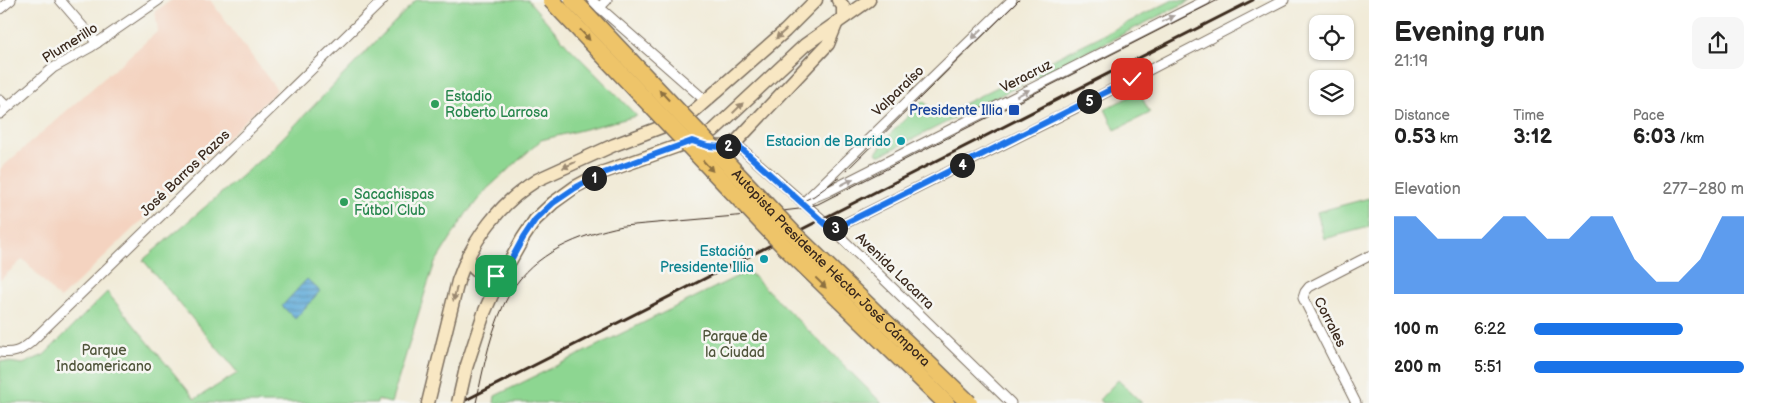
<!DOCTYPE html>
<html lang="en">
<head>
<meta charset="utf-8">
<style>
	body { margin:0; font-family:"Balsamiq Sans",sans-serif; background:#f6f6f6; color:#222; height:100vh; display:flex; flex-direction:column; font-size:19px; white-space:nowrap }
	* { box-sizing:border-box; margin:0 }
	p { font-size:16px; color:#767676 }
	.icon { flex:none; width:28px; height:28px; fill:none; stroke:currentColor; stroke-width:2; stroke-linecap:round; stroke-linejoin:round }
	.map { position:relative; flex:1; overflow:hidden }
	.side { display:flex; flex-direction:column; background:#fff; width:400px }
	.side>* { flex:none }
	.tools { position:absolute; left:1309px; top:15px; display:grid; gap:10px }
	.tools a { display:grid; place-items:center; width:45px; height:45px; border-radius:10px; background:#fff; box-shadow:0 1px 4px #0004; font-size:25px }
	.pin { position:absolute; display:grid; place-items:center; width:42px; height:42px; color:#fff; margin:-21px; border-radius:10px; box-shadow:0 2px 8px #0006 }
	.km { position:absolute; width:25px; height:25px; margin:-12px; border-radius:50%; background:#222; color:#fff; font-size:14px; line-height:25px; text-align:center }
	.round { display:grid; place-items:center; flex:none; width:52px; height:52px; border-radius:10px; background:#f6f6f6 }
	.summary { display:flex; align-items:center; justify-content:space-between; height:85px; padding:0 25px }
	h1 { font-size:28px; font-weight:600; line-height:38px }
	.stats { display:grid; grid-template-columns:repeat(3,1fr); gap:8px; height:85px; padding:5px 25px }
	.stats div { display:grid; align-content:center }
	.stats b { font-size:21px; font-weight:600 }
	.stats small { font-size:14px; font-weight:400 }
	.stats p { font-size:14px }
	.chart { height:140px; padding:10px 25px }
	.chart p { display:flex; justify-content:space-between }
	.chart svg { width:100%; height:90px; margin-top:5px; fill:#1a73e8; opacity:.7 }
	ul { padding:0 25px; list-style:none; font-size:16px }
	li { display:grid; grid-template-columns:80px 60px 1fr; align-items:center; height:38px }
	li i { height:12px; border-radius:6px; background:#1a73e8 }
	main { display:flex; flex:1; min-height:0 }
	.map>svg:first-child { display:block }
	.built { fill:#f4d3c0 }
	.park { fill:#8dd691; stroke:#648058 }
	.water { fill:url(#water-rules); stroke:#4e6a7c }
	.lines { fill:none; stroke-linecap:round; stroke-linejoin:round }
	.street-casing { stroke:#7b6e5f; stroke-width:11 }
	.secondary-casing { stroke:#7b6e5f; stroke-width:15 }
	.street { stroke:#fff; stroke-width:9 }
	.secondary { stroke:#f8e7c3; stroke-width:12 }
	.tram { stroke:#3b2a1e; stroke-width:1 }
	.rail { stroke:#3b2a1e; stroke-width:3 }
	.secondary-bridge-casing { stroke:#7b6e5f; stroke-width:15; stroke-linecap:butt }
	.highway-bridge-casing { stroke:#7b6e5f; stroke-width:19; stroke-linecap:butt }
	.secondary-bridge { stroke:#f8e7c3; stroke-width:12 }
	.highway-bridge { stroke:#eec469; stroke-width:16 }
	.oneway { fill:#a79f9a }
	.oneway2 { fill:#9a8870 }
	.oneway3 { fill:#8c6f40 }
	.route-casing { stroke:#fff; stroke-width:10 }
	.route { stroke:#1a73e8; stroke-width:6 }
	.leisure-dot { fill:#2e9e5b; stroke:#f6f6f2; stroke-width:2 }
	.transit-dot { fill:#1a4fb4; stroke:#f6f6f2; stroke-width:2 }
	.culture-dot { fill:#0f9aa8; stroke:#f6f6f2; stroke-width:2 }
	.labels { text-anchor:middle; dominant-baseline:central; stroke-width:5; stroke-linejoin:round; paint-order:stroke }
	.street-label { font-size:14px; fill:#3b2a1e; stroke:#f6f6f2 }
	.leisure-label { font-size:14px; fill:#27864d; stroke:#f6f6f2; text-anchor:start }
	.transit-label { font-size:14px; fill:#164399; stroke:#f6f6f2; text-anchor:end }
	.culture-label { font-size:14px; fill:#0d838f; stroke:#f6f6f2; text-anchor:end }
	.park-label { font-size:14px; fill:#50553b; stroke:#f6f6f2 }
</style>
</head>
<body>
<main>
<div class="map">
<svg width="1369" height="403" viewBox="0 0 1369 403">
	<defs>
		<pattern id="water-rules" width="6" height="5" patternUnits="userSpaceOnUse" patternTransform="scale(1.25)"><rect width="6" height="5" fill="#61abd9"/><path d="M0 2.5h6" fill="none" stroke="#518baf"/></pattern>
	</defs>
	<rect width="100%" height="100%" fill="#f6f6f2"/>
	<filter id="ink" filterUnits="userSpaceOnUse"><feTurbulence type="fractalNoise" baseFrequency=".02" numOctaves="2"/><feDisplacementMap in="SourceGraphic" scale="10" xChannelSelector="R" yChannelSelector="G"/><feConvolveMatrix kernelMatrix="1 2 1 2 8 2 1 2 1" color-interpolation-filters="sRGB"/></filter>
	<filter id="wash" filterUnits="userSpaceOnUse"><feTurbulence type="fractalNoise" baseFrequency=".0096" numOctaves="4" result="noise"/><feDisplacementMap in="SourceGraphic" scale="20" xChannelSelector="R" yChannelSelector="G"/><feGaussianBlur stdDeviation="1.12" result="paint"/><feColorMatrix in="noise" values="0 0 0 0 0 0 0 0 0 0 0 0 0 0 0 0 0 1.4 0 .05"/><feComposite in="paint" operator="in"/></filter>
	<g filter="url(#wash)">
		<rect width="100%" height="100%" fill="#f1ebd8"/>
		<polygon class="built" points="172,0 210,0 277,90 60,299 23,259 0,280 0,169 158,31 155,11"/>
		<g class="park">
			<polygon points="416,0 528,0 567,45 637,116 541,140 487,189 466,214 435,263 427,286 391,403 378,400 377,403 0,403 0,361 23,364 44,355 107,292 195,399 238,373 143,260 267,154"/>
			<polygon points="1173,0 1191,0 881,155 878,155 876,153 889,135 923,101 939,116"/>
			<polygon points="1139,92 1150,113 1115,130 1105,109"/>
			<polygon points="1369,198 1369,227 1324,239 1317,212"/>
			<polygon points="748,271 882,403 494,403 495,396"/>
			<polygon points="1118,380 1142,403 1103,403 1099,400"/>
		</g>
		<polygon class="water" points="307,279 320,291 295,319 282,306"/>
	</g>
	<g filter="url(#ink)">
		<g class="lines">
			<g class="street-casing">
				<g id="street">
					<polyline points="60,0 97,43"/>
					<polyline points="591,0 706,101"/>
					<polyline points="599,8 607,0"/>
					<polyline points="0,9 11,0"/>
					<polyline points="0,100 7,107"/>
					<polyline points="0,114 53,68 91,47 159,0"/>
					<polyline points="735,143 825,222 1011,403"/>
					<polyline points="807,199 1012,0"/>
					<polyline points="803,202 829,191 1206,0"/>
					<polyline points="832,230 1076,108 1284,0"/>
					<path d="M 0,352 C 13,354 20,351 30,343 L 383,0"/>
					<polyline points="1356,403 1303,298 1305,292 1309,287 1369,256"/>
				</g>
			</g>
			<g class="secondary-casing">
				<g id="secondary">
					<polyline points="838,0 843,6 843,18"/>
					<path d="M 708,146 C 718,147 726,148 735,143 L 828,44 L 837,22"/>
					<path d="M 468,255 C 471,273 489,282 505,271"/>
					<polyline points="466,368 484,313 495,288 523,238 535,220 553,203 575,187 601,173 692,141 713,131 805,45 869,0"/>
					<path d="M 428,403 L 458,281 C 472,240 500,203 537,180 L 614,145 L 672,123 L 694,111 L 785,31 L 816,0"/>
				</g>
			</g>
			<use href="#street" class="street"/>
			<use href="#secondary" class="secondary"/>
			<g class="tram">
				<polyline points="797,204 814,196 840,177 1019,0"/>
				<path d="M 476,403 C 484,366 491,326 510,293 C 534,253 579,235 623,226 L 758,214 L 799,209 L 818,204 L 1218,0"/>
			</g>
			<polyline class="rail" points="460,403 1253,0"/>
			<g class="secondary-bridge-casing">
				<polyline id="secondary-bridge" points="458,403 466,368"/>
			</g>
			<g class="highway-bridge-casing">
				<g id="highway-bridge">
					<polyline points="551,0 784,246 946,403"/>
					<path id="s1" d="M 573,0 L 793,233 L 969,403"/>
				</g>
			</g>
			<use href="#secondary-bridge" class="secondary-bridge"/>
			<use href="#highway-bridge" class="highway-bridge"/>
		</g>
		<defs><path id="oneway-solid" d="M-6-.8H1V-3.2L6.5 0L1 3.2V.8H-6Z" transform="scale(1.25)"/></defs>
		<g class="oneway">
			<use href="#oneway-solid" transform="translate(1168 19) rotate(-27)"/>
			<use href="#oneway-solid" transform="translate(977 34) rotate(136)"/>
			<use href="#oneway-solid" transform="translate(1023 93) rotate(-27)"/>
			<use href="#oneway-solid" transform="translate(847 182) rotate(-27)"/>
		</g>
		<g class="oneway2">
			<use href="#oneway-solid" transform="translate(781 34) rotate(138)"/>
			<use href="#oneway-solid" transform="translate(738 108) rotate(-45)"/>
			<use href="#oneway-solid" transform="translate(569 165) rotate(155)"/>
			<use href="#oneway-solid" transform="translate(455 294) rotate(104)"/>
		</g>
		<g class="oneway3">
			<use href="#oneway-solid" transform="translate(585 35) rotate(47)"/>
			<use href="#oneway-solid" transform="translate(664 95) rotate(-133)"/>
			<use href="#oneway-solid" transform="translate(708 166) rotate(47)"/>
			<use href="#oneway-solid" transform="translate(821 283) rotate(44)"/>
		</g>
	</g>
	<g class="lines" filter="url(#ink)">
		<g class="route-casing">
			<polyline id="route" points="496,276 505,271 523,238 535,220 553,203 575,188 601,174 692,141 708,146 722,147 729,146 735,143 832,230 1132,79"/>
		</g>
		<use href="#route" class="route"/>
	</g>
	<g class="leisure-dot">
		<circle cx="435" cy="104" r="5"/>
		<circle cx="344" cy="202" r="5"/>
	</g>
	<rect class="transit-dot" x="1008" y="104" width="12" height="12" rx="2.5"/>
	<g class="culture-dot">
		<circle cx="901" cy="141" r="5"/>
		<circle cx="764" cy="259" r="5"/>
	</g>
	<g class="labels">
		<g class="street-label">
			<text transform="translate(70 43) rotate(-32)">Plumerillo</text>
			<text transform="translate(1026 76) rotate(-27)">Veracruz</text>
			<text transform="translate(898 91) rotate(-44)">Valparaíso</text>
			<text transform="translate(185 173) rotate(-44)">José Barros Pazos</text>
			<text stroke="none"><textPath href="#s1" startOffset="372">Autopista Presidente Héctor José Cámpora</textPath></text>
			<text transform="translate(895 271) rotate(44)">Avenida Lacarra</text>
			<text transform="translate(1330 322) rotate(63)">Corrales</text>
		</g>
		<g class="leisure-label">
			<text x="445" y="96">Estadio<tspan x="445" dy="16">Roberto Larrosa</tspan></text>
			<text x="354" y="194">Sacachispas<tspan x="354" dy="16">Fútbol Club</tspan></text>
		</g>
		<g class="transit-label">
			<text x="1003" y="110">Presidente Illia</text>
		</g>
		<g class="culture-label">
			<text x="891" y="141">Estacion de Barrido</text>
			<text x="754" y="251">Estación<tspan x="754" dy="16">Presidente Illia</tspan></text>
		</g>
		<g class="park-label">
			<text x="735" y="336">Parque de<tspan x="735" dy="16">la Ciudad</tspan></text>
			<text x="104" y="350">Parque<tspan x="104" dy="16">Indoamericano</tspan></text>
		</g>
	</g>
</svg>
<div class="tools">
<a><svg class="icon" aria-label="locate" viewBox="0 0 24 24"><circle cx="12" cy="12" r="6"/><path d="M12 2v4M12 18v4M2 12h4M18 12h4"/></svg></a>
<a><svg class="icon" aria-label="layers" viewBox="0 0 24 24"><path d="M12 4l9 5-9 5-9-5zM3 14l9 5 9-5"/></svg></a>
</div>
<div class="pin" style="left:496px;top:276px;background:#1e9e55"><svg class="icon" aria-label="arrive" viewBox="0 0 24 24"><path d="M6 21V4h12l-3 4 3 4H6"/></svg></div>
<div class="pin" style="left:1132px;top:79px;background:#d93025"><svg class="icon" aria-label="check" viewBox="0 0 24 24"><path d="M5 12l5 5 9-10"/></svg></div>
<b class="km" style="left:594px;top:178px">1</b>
<b class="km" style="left:728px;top:146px">2</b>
<b class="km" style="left:835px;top:228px">3</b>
<b class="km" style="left:962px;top:165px">4</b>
<b class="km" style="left:1089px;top:101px">5</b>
</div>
<section class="side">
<div class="summary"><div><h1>Evening run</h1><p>21:19</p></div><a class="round"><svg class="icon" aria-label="share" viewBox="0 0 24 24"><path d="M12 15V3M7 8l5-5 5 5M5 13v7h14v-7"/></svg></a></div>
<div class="stats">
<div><p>Distance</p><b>0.53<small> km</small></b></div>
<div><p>Time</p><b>3:12</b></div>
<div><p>Pace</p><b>6:03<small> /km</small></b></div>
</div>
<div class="chart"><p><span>Elevation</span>277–280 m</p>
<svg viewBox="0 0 160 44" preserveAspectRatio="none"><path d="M0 44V6L10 6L20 17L30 17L40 17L50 6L60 6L70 17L80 17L90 6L100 6L110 27L120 38L130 38L140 27L150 6L160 6V44z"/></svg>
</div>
<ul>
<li><b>100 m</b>6:22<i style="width:71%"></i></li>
<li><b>200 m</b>5:51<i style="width:100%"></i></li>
</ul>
</section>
</main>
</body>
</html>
